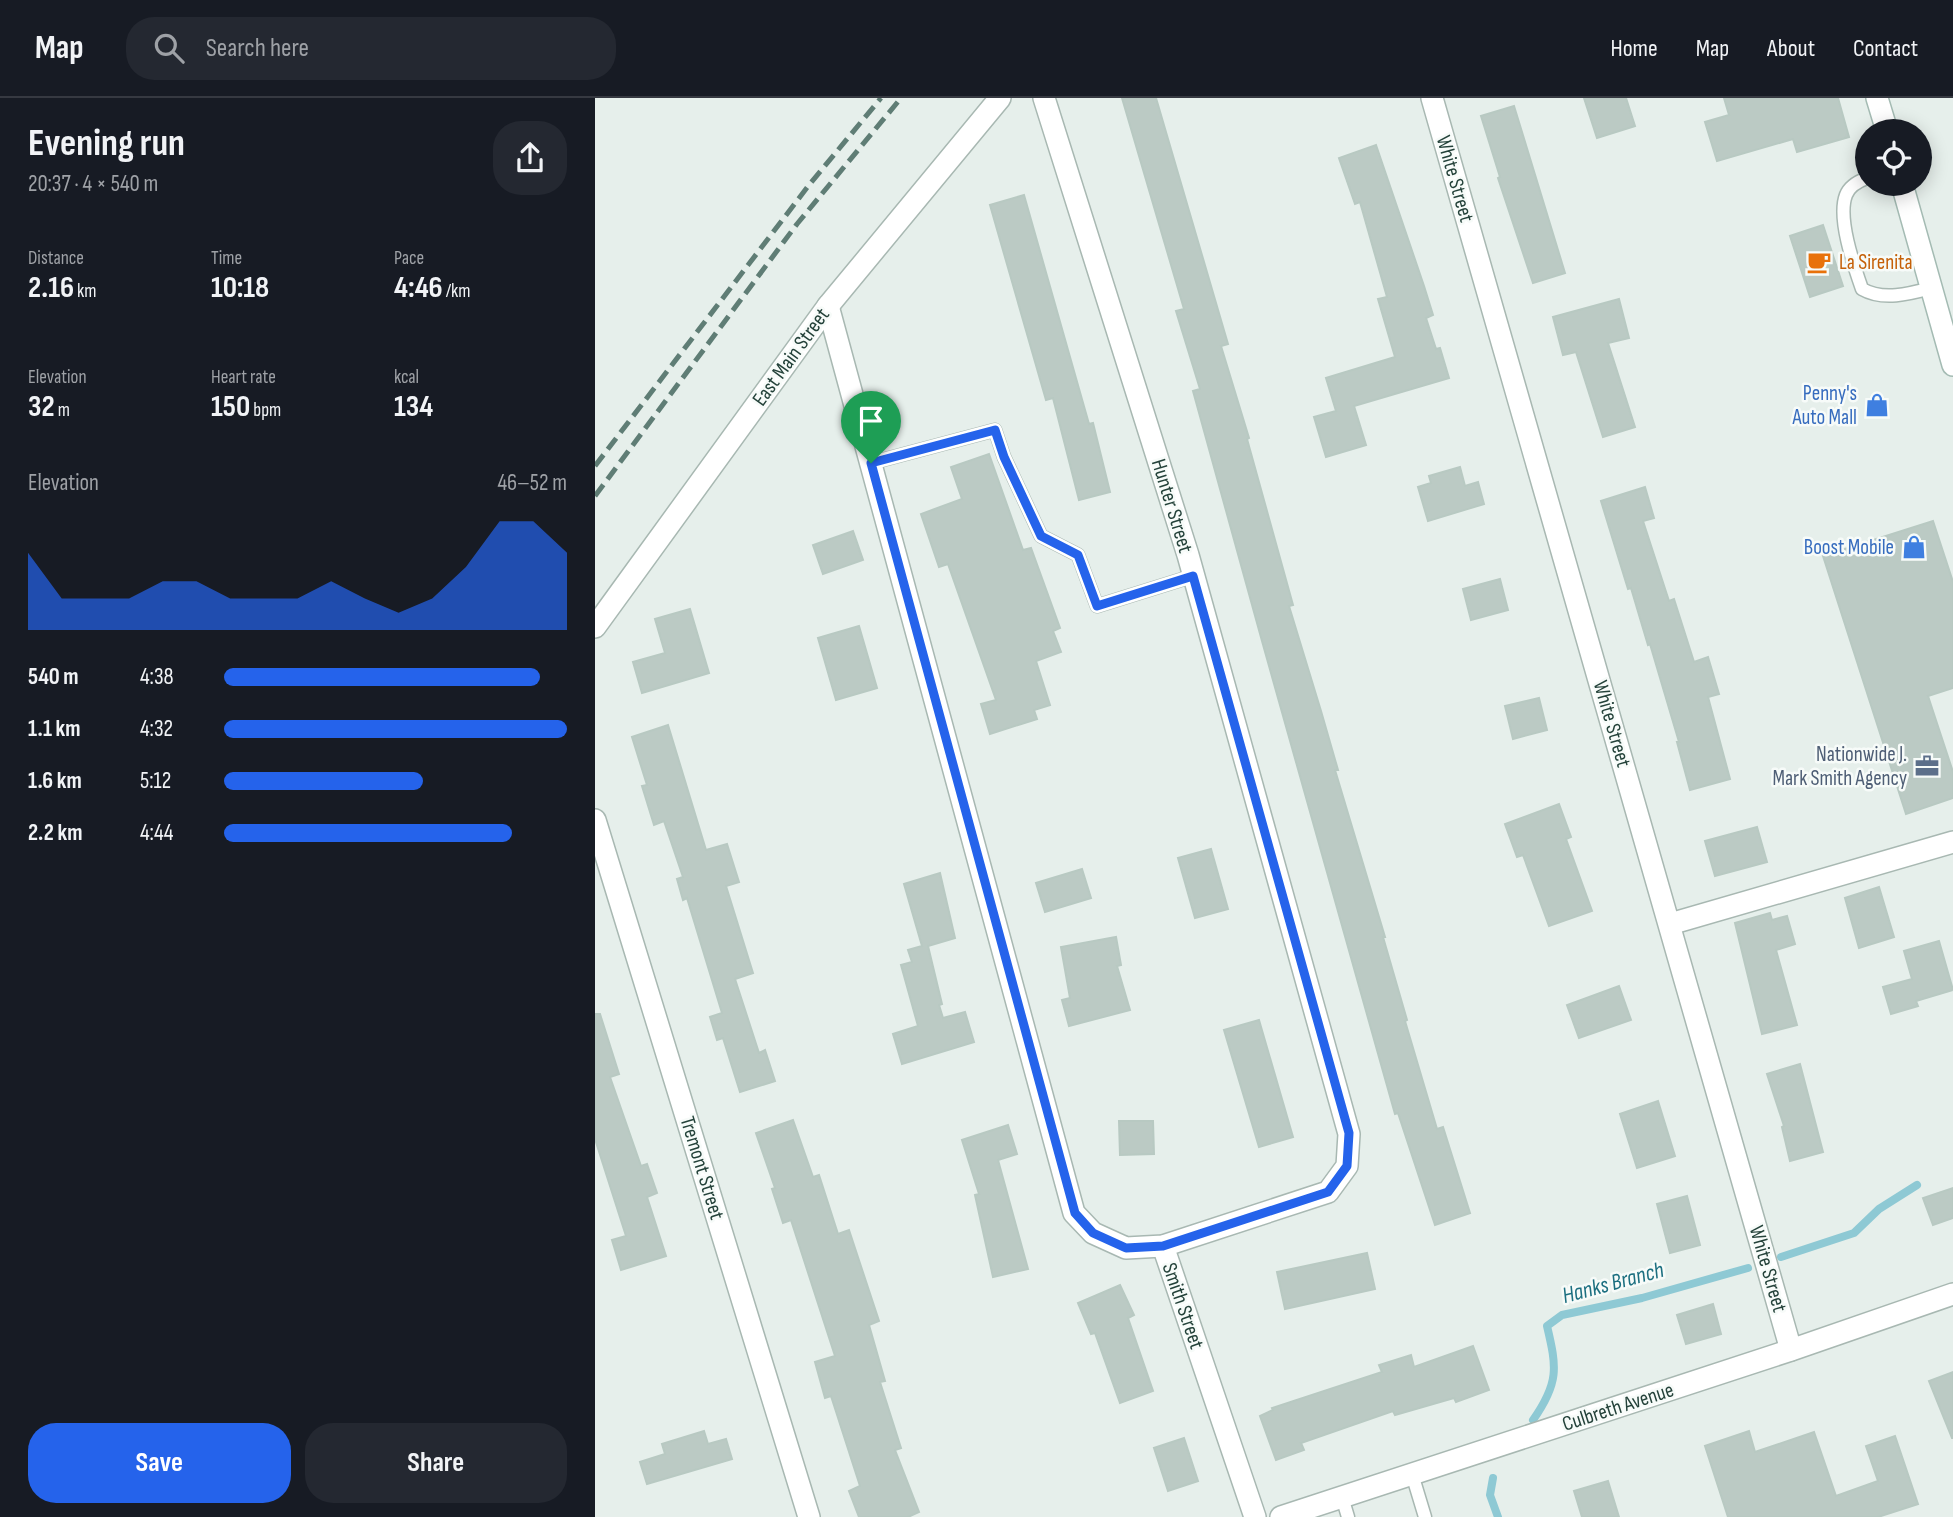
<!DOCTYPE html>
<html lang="en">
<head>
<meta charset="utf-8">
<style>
	body { margin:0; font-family:"Sofia Sans Condensed",sans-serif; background:#242831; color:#f1f3f6; height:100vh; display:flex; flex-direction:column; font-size:26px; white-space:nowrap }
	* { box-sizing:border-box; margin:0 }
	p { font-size:23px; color:#9ea1a6 }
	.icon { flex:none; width:38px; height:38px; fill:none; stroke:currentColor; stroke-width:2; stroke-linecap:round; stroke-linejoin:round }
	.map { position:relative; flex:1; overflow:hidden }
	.side { display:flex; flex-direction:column; background:#171b24; width:595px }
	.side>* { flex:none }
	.controls { position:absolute; left:1260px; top:21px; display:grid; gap:14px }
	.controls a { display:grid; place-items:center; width:77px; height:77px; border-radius:50%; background:#171b24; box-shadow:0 4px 18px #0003; font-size:35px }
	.pin { position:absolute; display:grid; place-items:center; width:60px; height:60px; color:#fff; margin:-72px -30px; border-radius:50% 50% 50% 0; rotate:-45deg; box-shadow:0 0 7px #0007 }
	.pin .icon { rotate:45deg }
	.round { display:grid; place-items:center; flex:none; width:74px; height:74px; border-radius:28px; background:#242831 }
	.overview { display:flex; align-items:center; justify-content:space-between; height:119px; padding:0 28px }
	h1 { font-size:38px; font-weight:700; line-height:52px }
	.metrics { display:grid; grid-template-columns:repeat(3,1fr); gap:10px; height:119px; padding:7px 28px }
	.metrics div { display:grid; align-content:center }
	.metrics b { font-size:30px; font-weight:700 }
	.metrics small { font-size:19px; font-weight:400 }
	.metrics p { font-size:19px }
	.chart { height:196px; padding:14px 28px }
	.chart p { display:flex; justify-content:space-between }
	.chart svg { width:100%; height:126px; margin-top:7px; fill:#2563eb; opacity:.7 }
	.button { display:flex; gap:14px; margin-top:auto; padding:14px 28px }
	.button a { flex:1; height:80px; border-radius:28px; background:#2563eb; color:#fff; font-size:28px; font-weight:700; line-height:80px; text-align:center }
	.button a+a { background:#242831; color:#f1f3f6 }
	ul { padding:0 28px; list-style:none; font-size:23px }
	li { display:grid; grid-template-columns:112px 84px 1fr; align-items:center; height:52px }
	li i { height:18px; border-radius:9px; background:#2563eb }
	header { display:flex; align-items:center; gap:42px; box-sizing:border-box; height:98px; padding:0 35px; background:#171b24; border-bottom:2px solid #363941 }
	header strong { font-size:33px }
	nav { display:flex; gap:38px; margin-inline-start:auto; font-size:24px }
	.search { width:490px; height:63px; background:#242831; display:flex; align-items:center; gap:18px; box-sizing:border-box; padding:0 24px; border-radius:28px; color:#9ea1a6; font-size:26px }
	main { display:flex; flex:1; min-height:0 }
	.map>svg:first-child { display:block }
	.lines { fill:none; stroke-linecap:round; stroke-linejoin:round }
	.stream { stroke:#8ec9d4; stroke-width:8 }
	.building { fill:#bbcac4; stroke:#b8c9c2; stroke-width:2 }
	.service-casing { stroke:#a8b8b2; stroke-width:15 }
	.minor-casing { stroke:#a8b8b2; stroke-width:24 }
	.secondary-casing { stroke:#a4bbb3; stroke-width:24 }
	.service { stroke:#fff; stroke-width:12 }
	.minor { stroke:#fff; stroke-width:21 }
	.secondary { stroke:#fff; stroke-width:21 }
	.rail { stroke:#5f7d75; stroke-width:5; stroke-dasharray:14 7; stroke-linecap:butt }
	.route-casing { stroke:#fff; stroke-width:14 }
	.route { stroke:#2563eb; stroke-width:9 }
	.labels { text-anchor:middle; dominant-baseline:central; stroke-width:5; stroke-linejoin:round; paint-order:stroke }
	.street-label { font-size:21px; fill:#24423a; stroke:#f7fbf9 }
	.food-label { font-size:21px; fill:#c56008; stroke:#f7fbf9; text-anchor:start }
	.shop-label { font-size:21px; fill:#366cbe; stroke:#f7fbf9; text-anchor:end }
	.service-label { font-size:21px; fill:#4e5e75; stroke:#f7fbf9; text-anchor:end }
	.water-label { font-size:23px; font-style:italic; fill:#1c6f80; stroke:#f7fbf9 }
</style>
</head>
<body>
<header>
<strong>Map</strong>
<div class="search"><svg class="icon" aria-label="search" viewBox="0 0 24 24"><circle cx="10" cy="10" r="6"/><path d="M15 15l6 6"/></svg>Search here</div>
<nav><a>Home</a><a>Map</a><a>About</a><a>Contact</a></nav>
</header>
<main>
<section class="side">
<div class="overview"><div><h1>Evening run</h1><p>20:37 · 4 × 540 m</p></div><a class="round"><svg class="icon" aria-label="share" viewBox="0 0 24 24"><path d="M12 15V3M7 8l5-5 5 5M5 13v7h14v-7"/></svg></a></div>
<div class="metrics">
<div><p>Distance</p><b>2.16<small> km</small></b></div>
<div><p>Time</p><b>10:18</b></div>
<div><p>Pace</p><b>4:46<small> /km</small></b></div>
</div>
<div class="metrics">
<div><p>Elevation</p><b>32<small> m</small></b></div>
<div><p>Heart rate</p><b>150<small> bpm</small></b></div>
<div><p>kcal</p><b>134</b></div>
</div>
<div class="chart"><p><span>Elevation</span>46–52 m</p>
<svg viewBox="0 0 160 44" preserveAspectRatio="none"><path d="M0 44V17L10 33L20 33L30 33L40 27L50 27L60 33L70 33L80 33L90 27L100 33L110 38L120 33L130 22L140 6L150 6L160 17V44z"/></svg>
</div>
<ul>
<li><b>540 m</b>4:38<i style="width:92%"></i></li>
<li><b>1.1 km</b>4:32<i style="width:100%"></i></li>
<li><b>1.6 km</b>5:12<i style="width:58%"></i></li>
<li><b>2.2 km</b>4:44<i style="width:84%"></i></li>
</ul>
<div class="button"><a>Save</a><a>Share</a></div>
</section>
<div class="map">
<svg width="1358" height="1419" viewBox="0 0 1358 1419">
	<rect width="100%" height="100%" fill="#e6efeb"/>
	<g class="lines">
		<g class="stream">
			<polyline points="1186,1159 1259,1135 1284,1111 1322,1087"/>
			<path d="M 938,1322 C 964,1285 962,1270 952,1228 L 967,1217 L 1047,1200 L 1153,1170"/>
			<polyline points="898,1380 895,1397 903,1419"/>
		</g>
	</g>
	<g class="building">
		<polygon points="527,0 561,0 633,246 626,248 654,340 652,341 698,507 694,508 726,613 743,672 740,672 790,839 788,839 812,922 810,923 842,1031 848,1029 875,1115 840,1127 803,1015 800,1016 667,543 598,293 605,291 581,213 589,211"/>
		<polygon points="989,0 1031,0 1040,28 1002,40"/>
		<polygon points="1129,0 1243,0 1254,39 1202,54 1198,41 1122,63 1110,24 1134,17"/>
		<polygon points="919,8 970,175 938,185 903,80 905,79 886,18"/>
		<polygon points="781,47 829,188 838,217 831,220 841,251 845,250 854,280 759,308 771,347 731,359 719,319 741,313 731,280 800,259 783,201 792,199 765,104 760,106 744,60"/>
		<polygon points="429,97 494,326 498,325 515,394 484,402 458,300 451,302 395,107"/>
		<polygon points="1228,127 1248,188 1215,199 1195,138"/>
		<polygon points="1024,201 1034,240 1013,245 1040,329 1008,339 981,254 968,257 958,219"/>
		<polygon points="394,356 428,452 436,450 465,530 458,533 466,554 441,563 455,607 439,612 442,621 395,636 386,606 401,602 353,466 344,469 326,416 367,401 356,369"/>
		<polygon points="865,369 870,388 883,384 889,406 833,423 823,389 836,385 834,378"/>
		<polygon points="1050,389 1059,420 1048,423 1074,503 1079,501 1099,564 1113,559 1124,596 1113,599 1135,681 1095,692 1082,644 1084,644 1055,546 1053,547 1036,490 1033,491 1006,403"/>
		<polygon points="1338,423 1358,484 1358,590 1333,598 1358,674 1358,700 1311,716 1228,458"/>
		<polygon points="258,433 268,462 228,476 218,447"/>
		<polygon points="905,481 913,512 876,522 868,491"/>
		<polygon points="95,511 114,575 47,595 38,564 70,555 60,521"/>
		<polygon points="264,528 282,590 241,602 223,540"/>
		<polygon points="944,600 952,632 918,641 910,608"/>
		<polygon points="73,627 111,752 132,746 144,784 131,788 158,875 140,881 164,955 170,952 180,983 145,994 128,940 122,942 115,919 127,915 92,800 88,802 82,781 88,779 69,723 59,727 47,688 52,687 37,639"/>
		<polygon points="964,706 976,739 971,741 997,813 954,828 928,757 922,759 910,726"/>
		<polygon points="1162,729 1172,764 1120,778 1110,743"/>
		<polygon points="616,751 633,811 600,820 583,760"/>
		<polygon points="487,771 496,800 450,814 441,785"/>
		<polygon points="345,775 360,840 333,848 347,906 344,907 348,920 370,914 379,944 307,966 298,936 323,928 306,867 317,864 313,852 327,848 309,786"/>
		<polygon points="1284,789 1299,839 1264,850 1250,800"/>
		<polygon points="1175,815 1177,822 1192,818 1200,846 1181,852 1202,927 1167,936 1140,825"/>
		<polygon points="521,839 526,867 522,868 535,912 474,928 467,902 475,900 466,849"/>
		<polygon points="1344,843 1358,892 1321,903 1323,908 1296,916 1288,889 1317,881 1309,853"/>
		<polygon points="1024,888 1036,922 984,940 972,907"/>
		<polygon points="0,916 5,916 24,976 15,979 46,1068 52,1066 62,1095 52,1099 71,1158 26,1172 17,1142 31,1138 0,1041"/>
		<polygon points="664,922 698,1039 664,1049 629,932"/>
		<polygon points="1205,966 1228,1054 1195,1063 1187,1029 1189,1028 1172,976"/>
		<polygon points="1063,1003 1080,1058 1042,1070 1025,1016"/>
		<polygon points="198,1022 218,1079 224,1077 243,1136 254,1132 284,1223 274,1227 290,1283 285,1284 306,1350 300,1352 324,1414 313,1419 264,1419 254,1393 265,1388 236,1298 230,1300 220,1264 240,1258 196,1122 188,1125 177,1091 180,1090 161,1035"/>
		<polygon points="524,1023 558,1023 559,1056 525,1057"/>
		<polygon points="413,1027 422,1056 403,1062 433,1171 398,1179 380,1097 384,1096 367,1042"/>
		<polygon points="1358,1090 1358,1120 1338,1127 1328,1100"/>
		<polygon points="1092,1098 1105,1147 1075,1155 1062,1106"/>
		<polygon points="772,1155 780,1191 690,1211 682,1174"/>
		<polygon points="525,1187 539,1217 533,1220 558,1293 525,1305 500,1235 496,1236 483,1205"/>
		<polygon points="1118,1206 1126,1236 1091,1246 1082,1217"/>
		<polygon points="878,1248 894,1292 861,1304 859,1300 800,1317 798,1313 706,1345 709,1352 681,1362 665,1318 678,1312 677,1310 787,1274 784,1267 816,1257 819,1269"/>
		<polygon points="1358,1274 1358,1340 1357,1340 1334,1283"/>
		<polygon points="109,1333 113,1346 131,1341 137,1361 52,1386 45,1364 70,1356 67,1346"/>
		<polygon points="1154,1333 1160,1354 1219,1334 1241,1398 1283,1383 1271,1348 1300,1338 1323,1406 1283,1419 1133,1419 1110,1348"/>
		<polygon points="589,1340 603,1383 573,1393 559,1350"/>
		<polygon points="1013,1383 1024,1419 987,1419 979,1393"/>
	</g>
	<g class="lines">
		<g class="service-casing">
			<g id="service">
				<path d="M 1272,80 C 1264,83 1254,89 1251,97 C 1242,120 1259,168 1267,191 C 1288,203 1314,196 1336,190"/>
				<polyline points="276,365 400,332 409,359 446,438 483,457 502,508 598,478"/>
				<polyline points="817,1376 830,1419"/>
				<polyline points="747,1399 753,1419"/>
			</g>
		</g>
		<g class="minor-casing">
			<g id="minor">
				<polyline points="837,0 1196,1252"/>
				<polyline points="233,208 479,1115 498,1135 531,1150 568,1148 733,1094 752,1068 754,1036 593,457 449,0"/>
				<polyline points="0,529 233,208 405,0"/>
				<polyline points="0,722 214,1419"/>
				<polyline points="1075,826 1358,744"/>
				<polyline points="568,1148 660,1419"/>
				<polyline points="686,1419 1196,1252 1358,1196"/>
			</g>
		</g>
		<g class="secondary-casing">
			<g id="secondary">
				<polyline points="1282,0 1292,33"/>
				<polyline points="1307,86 1358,267"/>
			</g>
		</g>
		<use href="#service" class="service"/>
		<use href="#minor" class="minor"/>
		<use href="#secondary" class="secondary"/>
		<g class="rail">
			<polyline points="0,368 214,87 286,0"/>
			<polyline points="0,398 202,126 306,0"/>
		</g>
	</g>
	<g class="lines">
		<g class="route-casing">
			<polygon id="route" points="400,332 409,359 446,438 483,457 502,508 598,478 754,1035 752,1068 733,1094 568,1148 531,1150 498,1135 480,1115 276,365"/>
		</g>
		<use href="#route" class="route"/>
	</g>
	<defs>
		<g id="cafe-bare" transform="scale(1.89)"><path d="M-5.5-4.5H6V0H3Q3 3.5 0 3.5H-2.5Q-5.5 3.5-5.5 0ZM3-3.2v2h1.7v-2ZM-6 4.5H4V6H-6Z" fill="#e8710a" stroke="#f7fbf9" stroke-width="2.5" paint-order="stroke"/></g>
		<g id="shop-bare" transform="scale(1.89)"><path d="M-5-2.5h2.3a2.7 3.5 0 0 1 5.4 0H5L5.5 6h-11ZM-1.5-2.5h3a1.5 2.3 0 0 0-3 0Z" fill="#3f7fe0" stroke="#f7fbf9" stroke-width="2.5" paint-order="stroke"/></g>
		<g id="office-bare" transform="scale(1.89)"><path d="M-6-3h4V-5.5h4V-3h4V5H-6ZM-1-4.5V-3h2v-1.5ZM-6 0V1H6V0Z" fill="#5c6f8a" stroke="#f7fbf9" stroke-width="2.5" paint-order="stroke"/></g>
	</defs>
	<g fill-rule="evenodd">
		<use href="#cafe-bare" x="1224" y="164"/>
		<use href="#shop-bare" x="1282" y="307"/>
		<use href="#shop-bare" x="1319" y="449"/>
		<use href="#office-bare" x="1332" y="668"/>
	</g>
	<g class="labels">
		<g class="street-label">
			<text transform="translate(860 81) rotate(74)">White Street</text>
			<text transform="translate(196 259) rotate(-54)">East Main Street</text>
			<text transform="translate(577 408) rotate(73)">Hunter Street</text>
			<text transform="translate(1017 626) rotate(74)">White Street</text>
			<text transform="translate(107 1070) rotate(73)">Tremont Street</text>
			<text transform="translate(1173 1171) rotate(74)">White Street</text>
			<text transform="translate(588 1208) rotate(71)">Smith Street</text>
			<text transform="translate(1023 1309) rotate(-18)">Culbreth Avenue</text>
		</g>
		<g class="food-label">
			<text x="1244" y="164">La Sirenita</text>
		</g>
		<g class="shop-label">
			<text x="1262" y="295">Penny's<tspan x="1262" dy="24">Auto Mall</tspan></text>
			<text x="1299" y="449">Boost Mobile</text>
		</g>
		<g class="service-label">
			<text x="1312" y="656">Nationwide J.<tspan x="1312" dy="24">Mark Smith Agency</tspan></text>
		</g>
		<g class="water-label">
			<text transform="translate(1018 1185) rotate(-15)">Hanks Branch</text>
		</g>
	</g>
</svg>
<div class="controls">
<a><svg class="icon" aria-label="locate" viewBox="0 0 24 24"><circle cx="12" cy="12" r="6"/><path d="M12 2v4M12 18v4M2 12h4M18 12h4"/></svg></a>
</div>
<div class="pin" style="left:276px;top:365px;background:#1e9e55"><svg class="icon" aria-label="arrive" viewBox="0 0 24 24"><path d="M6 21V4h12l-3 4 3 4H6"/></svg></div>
</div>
</main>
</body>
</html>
